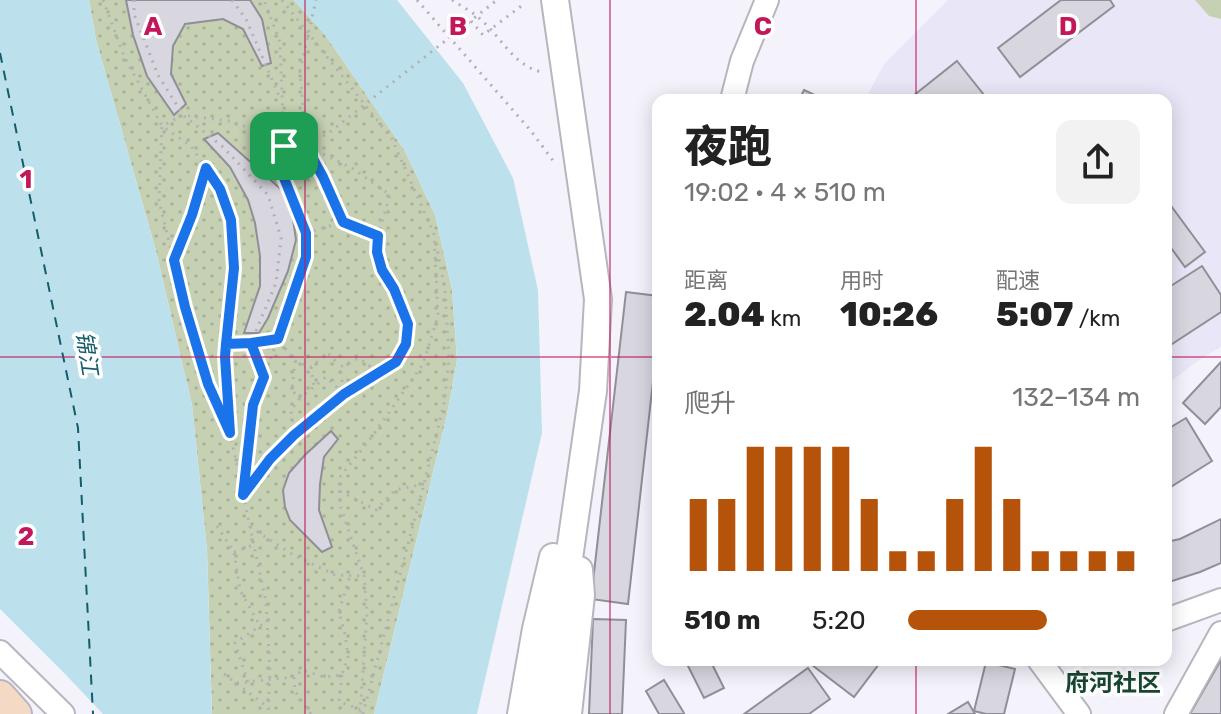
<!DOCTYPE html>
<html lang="zh">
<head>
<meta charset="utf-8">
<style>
	body { margin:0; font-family:Rubik,"Noto Sans SC",sans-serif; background:#f2f2f2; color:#222; height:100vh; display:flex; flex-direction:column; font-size:30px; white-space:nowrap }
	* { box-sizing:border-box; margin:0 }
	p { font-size:26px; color:#767676 }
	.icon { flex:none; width:44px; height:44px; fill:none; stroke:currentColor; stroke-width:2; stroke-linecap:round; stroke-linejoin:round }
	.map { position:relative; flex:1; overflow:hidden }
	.details { position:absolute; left:652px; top:94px; width:520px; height:572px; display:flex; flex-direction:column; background:#fff; border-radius:16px; box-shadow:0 4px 20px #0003 }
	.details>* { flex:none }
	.pin { position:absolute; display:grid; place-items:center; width:68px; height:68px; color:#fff; margin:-34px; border-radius:16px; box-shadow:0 4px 12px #0006 }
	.round { display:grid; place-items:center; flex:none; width:84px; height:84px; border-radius:16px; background:#f2f2f2 }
	.head { display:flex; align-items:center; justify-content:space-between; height:136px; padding:0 32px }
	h1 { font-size:44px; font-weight:800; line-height:60px }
	.stats { display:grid; grid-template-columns:repeat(3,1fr); gap:12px; height:136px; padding:8px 32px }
	.stats div { display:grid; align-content:center }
	.stats b { font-size:34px; font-weight:800 }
	.stats small { font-size:22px; font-weight:400 }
	.stats p { font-size:22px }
	.chart { height:224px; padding:16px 32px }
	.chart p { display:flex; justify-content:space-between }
	.chart svg { width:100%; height:144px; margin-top:8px; stroke:#b45309; stroke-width:6 }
	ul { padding:0 32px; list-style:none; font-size:26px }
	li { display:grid; grid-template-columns:128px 96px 1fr; align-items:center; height:60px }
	li i { height:20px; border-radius:10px; background:#b45309 }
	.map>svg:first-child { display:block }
	.built { fill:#e9e6f7 }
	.grass { fill:url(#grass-dots) }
	.pitch { fill:#c6d1b3 }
	.water { fill:#bce1ec }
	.pier { fill:#f4f3fc }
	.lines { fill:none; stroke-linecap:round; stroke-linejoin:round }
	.ferry { stroke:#145c6d; stroke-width:2; stroke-dasharray:10 8; stroke-linecap:butt }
	.building { fill:#d8d6df; stroke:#908e96; stroke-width:2 }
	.minor-casing { stroke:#b7b6bf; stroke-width:26 }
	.tertiary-casing { stroke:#b7b6bf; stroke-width:30 }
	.secondary-casing { stroke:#b7b6bf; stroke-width:34 }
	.path { stroke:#b1b0b7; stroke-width:3; stroke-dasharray:2 6; stroke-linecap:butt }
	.minor { stroke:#fff; stroke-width:22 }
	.tertiary { stroke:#fff; stroke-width:26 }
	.secondary { stroke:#f4d9c4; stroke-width:30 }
	.path-bridge { stroke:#b1b0b7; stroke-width:3; stroke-dasharray:2 6; stroke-linecap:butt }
	.route-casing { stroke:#fff; stroke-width:16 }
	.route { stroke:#1a73e8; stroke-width:10 }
	.grid { fill:none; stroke:#c2185b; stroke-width:2; stroke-opacity:0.55 }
	.labels { text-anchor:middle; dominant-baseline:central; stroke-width:7; stroke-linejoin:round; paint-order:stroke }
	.water-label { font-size:22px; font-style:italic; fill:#145c6d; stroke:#fff }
	.quarter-label { font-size:24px; font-weight:bold; fill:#184633; stroke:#fff }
	.grid-label { font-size:26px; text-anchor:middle; font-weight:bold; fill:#c2185b; stroke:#fff; stroke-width:7; stroke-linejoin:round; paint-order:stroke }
</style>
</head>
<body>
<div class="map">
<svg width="1221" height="714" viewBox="0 0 1221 714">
	<defs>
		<pattern id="grass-dots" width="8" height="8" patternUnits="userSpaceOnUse" patternTransform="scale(2)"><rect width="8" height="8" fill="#c6d1b3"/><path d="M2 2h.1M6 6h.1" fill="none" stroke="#abb49b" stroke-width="1.8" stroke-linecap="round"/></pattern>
	</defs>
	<rect width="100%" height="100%" fill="#f4f3fc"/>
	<polygon class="built" points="948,0 1221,0 1221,347 1199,360 1166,385 1166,100 865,100 884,64"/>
	<polygon class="grass" points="89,0 294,0 326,36 405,151 435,215 452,289 457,360 447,415 374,714 212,714 207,550 192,405 156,251 96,40"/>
	<polygon class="pitch" points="1195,0 1221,0 1221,19 1209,16"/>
	<g class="water">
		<polygon points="0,0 89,0 96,40 156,251 192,405 207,550 212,714 2,714 0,696"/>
		<polygon points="294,0 397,0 463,83 513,178 538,290 542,433 477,714 374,714 447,415 457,360 452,289 435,215 405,151 326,36"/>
	</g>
	<polygon class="pier" points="0,609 66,675 103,714 0,714"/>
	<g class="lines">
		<polyline class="ferry" points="0,53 78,428 93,714"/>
	</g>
	<g class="building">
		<polygon points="126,0 250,0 262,19 271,63 262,66 243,29 223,19 185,24 173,46 171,74 186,104 174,115 147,76 133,35"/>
		<polygon points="1061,0 1110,0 1114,6 1020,77 998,48"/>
		<polygon points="957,61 988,100 908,100"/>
		<polygon points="804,90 821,98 820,100 799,100"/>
		<polygon points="218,133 284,192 292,212 296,240 288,271 268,318 259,333 244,333 260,286 260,256 255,223 248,200 230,167 204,139"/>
		<polygon points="1166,199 1205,252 1185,267 1166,241"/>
		<polygon points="1202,266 1221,295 1221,312 1166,348 1166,289"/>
		<polygon points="626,292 658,296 658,337 628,604 591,599"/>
		<polygon points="1221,362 1221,407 1205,424 1183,403"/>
		<polygon points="1186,418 1212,461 1166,490 1166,430"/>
		<polygon points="331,431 338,439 324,457 320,484 319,510 332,547 322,552 290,520 285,507 283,490 289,473 305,455"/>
		<polygon points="1221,519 1221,563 1200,572 1166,583 1166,542 1180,539"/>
		<polygon points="593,619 626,620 622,714 589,714"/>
		<polygon points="685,660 710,660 724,688 704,698"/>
		<polygon points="810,660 882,660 854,697 808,662"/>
		<polygon points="1221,660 1221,714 1190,714"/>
		<polygon points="986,662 1015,669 1004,714 986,714 974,711"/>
		<polygon points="808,668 830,699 809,714 744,714"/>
		<polygon points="664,680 684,713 683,714 659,714 646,691"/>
		<polygon points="968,702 975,714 948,714"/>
	</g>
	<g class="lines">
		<g class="minor-casing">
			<g id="minor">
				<polyline points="732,100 742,61 767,0"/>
				<polyline points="1166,620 1221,600"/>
				<polyline points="0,652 63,714"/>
				<polyline points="1039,660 1079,714"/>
				<polyline points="1176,714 1221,633"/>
			</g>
		</g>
		<g class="tertiary-casing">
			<g id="tertiary">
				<polyline points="521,714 536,629 553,557"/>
				<polyline points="544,714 556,649 593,391 598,299 555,0"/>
				<polyline points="568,714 581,595 579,570"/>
			</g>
		</g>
		<g class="secondary-casing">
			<polyline id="secondary" points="0,696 16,714"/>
		</g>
		<g class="path">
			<polyline points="103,0 124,56 162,126 191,146 220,189 231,220 234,268 225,357 230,433 266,602 270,671 268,714"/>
			<polyline points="134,0 134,14 158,75 183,115 223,147 268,195 281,238 276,283 251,343 263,374"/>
			<polyline points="232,0 246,19 279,96"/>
			<polyline points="282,0 392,139 434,234 438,316 423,364 371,438 339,478 340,505 364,576 367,613 360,714"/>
			<polyline points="417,0 531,131 554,162"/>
			<path d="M 452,0 C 461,6 471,11 479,18 C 501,36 513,66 542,72"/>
			<polyline points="300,71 306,146 323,177 343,222"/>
			<polyline points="306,233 343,222 378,236"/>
			<polyline points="174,260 192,215 206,170"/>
			<polyline points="226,344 251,343 278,339 295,361 292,390 299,399 291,410 294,435"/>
			<polyline points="295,361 311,367 328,353 339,365"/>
			<polyline points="311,367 314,386"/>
			<polyline points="299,399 326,377 344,394 340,367 359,358 379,373"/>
			<polyline points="229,430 208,384 185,307 159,201 162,126 183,115 230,121 264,133 284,146 306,146 330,132"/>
			<polyline points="244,491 253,405 278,339 306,257 306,233 282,173 284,146 280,42 264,0"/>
			<polyline points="340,491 376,510 395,490 424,484"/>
			<polyline points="245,492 270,459 294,435 344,394 380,373 396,362 406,344 408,324 394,289 382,270 377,252 378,236 390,195 352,168 306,146"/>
			<polyline points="217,526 234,552 240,590 260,626"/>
			<polyline points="250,527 292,554 335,575 364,576"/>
			<polyline points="234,552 253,545"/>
			<polyline points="224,674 269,708"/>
			<polyline points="342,675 339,702 360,709"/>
			<polyline points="248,682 235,643 267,621"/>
			<polyline points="237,683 293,677"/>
			<polyline points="311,714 295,691 294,677 302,670 324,677 342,675 348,657 345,634 339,611 350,576"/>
			<polyline points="363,714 424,484 444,404 449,359 445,290 437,249"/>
		</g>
		<use href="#minor" class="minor"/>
		<use href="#tertiary" class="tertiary"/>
		<use href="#secondary" class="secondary"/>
		<g class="path-bridge">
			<polyline points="471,21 483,35 524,4"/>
			<polyline points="300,71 316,0"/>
			<polyline points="330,132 497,0"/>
		</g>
	</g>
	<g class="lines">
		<g class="route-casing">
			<polyline id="route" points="284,146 282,173 306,233 306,257 278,339 251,343 226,344 225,357 230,433 208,384 185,307 174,260 192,215 206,168 220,189 231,220 234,268 226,344 251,343 264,377 253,405 243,495 270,459 294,435 344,394 396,362 406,344 408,324 394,289 382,270 377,252 378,236 343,222 323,177 306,146 284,146"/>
		</g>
		<use href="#route" class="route"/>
	</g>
	<path class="grid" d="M 305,0 L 305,714M 610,0 L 610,714M 916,0 L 916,100M 0,357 L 658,357M 1166,357 L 1221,357M 916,660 L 916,714"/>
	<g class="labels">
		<g class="water-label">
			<text transform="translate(87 353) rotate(81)">锦江</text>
		</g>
		<g class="quarter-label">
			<text x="1113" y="683">府河社区</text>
		</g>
	</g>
	<g class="grid-label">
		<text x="153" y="35">A</text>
		<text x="458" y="35">B</text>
		<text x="763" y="35">C</text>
		<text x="1068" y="35">D</text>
		<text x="26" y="188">1</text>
		<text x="26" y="545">2</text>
	</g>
</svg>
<div class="pin" style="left:284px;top:146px;background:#1e9e55"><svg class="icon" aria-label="arrive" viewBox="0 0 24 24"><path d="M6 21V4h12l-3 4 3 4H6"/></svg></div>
<section class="details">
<div class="head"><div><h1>夜跑</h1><p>19:02 · 4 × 510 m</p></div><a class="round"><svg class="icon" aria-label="share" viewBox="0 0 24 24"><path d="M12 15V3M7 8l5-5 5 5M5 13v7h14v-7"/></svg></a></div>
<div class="stats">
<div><p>距离</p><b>2.04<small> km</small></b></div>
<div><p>用时</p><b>10:26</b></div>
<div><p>配速</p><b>5:07<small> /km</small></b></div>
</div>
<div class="chart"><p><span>爬升</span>132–134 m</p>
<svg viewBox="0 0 160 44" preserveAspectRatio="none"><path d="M5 44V22M15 44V22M25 44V6M35 44V6M45 44V6M55 44V6M65 44V22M75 44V38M85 44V38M95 44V22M105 44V6M115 44V22M125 44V38M135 44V38M145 44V38M155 44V38"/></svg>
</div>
<ul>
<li><b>510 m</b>5:20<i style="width:60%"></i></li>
</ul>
</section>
</div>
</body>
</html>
